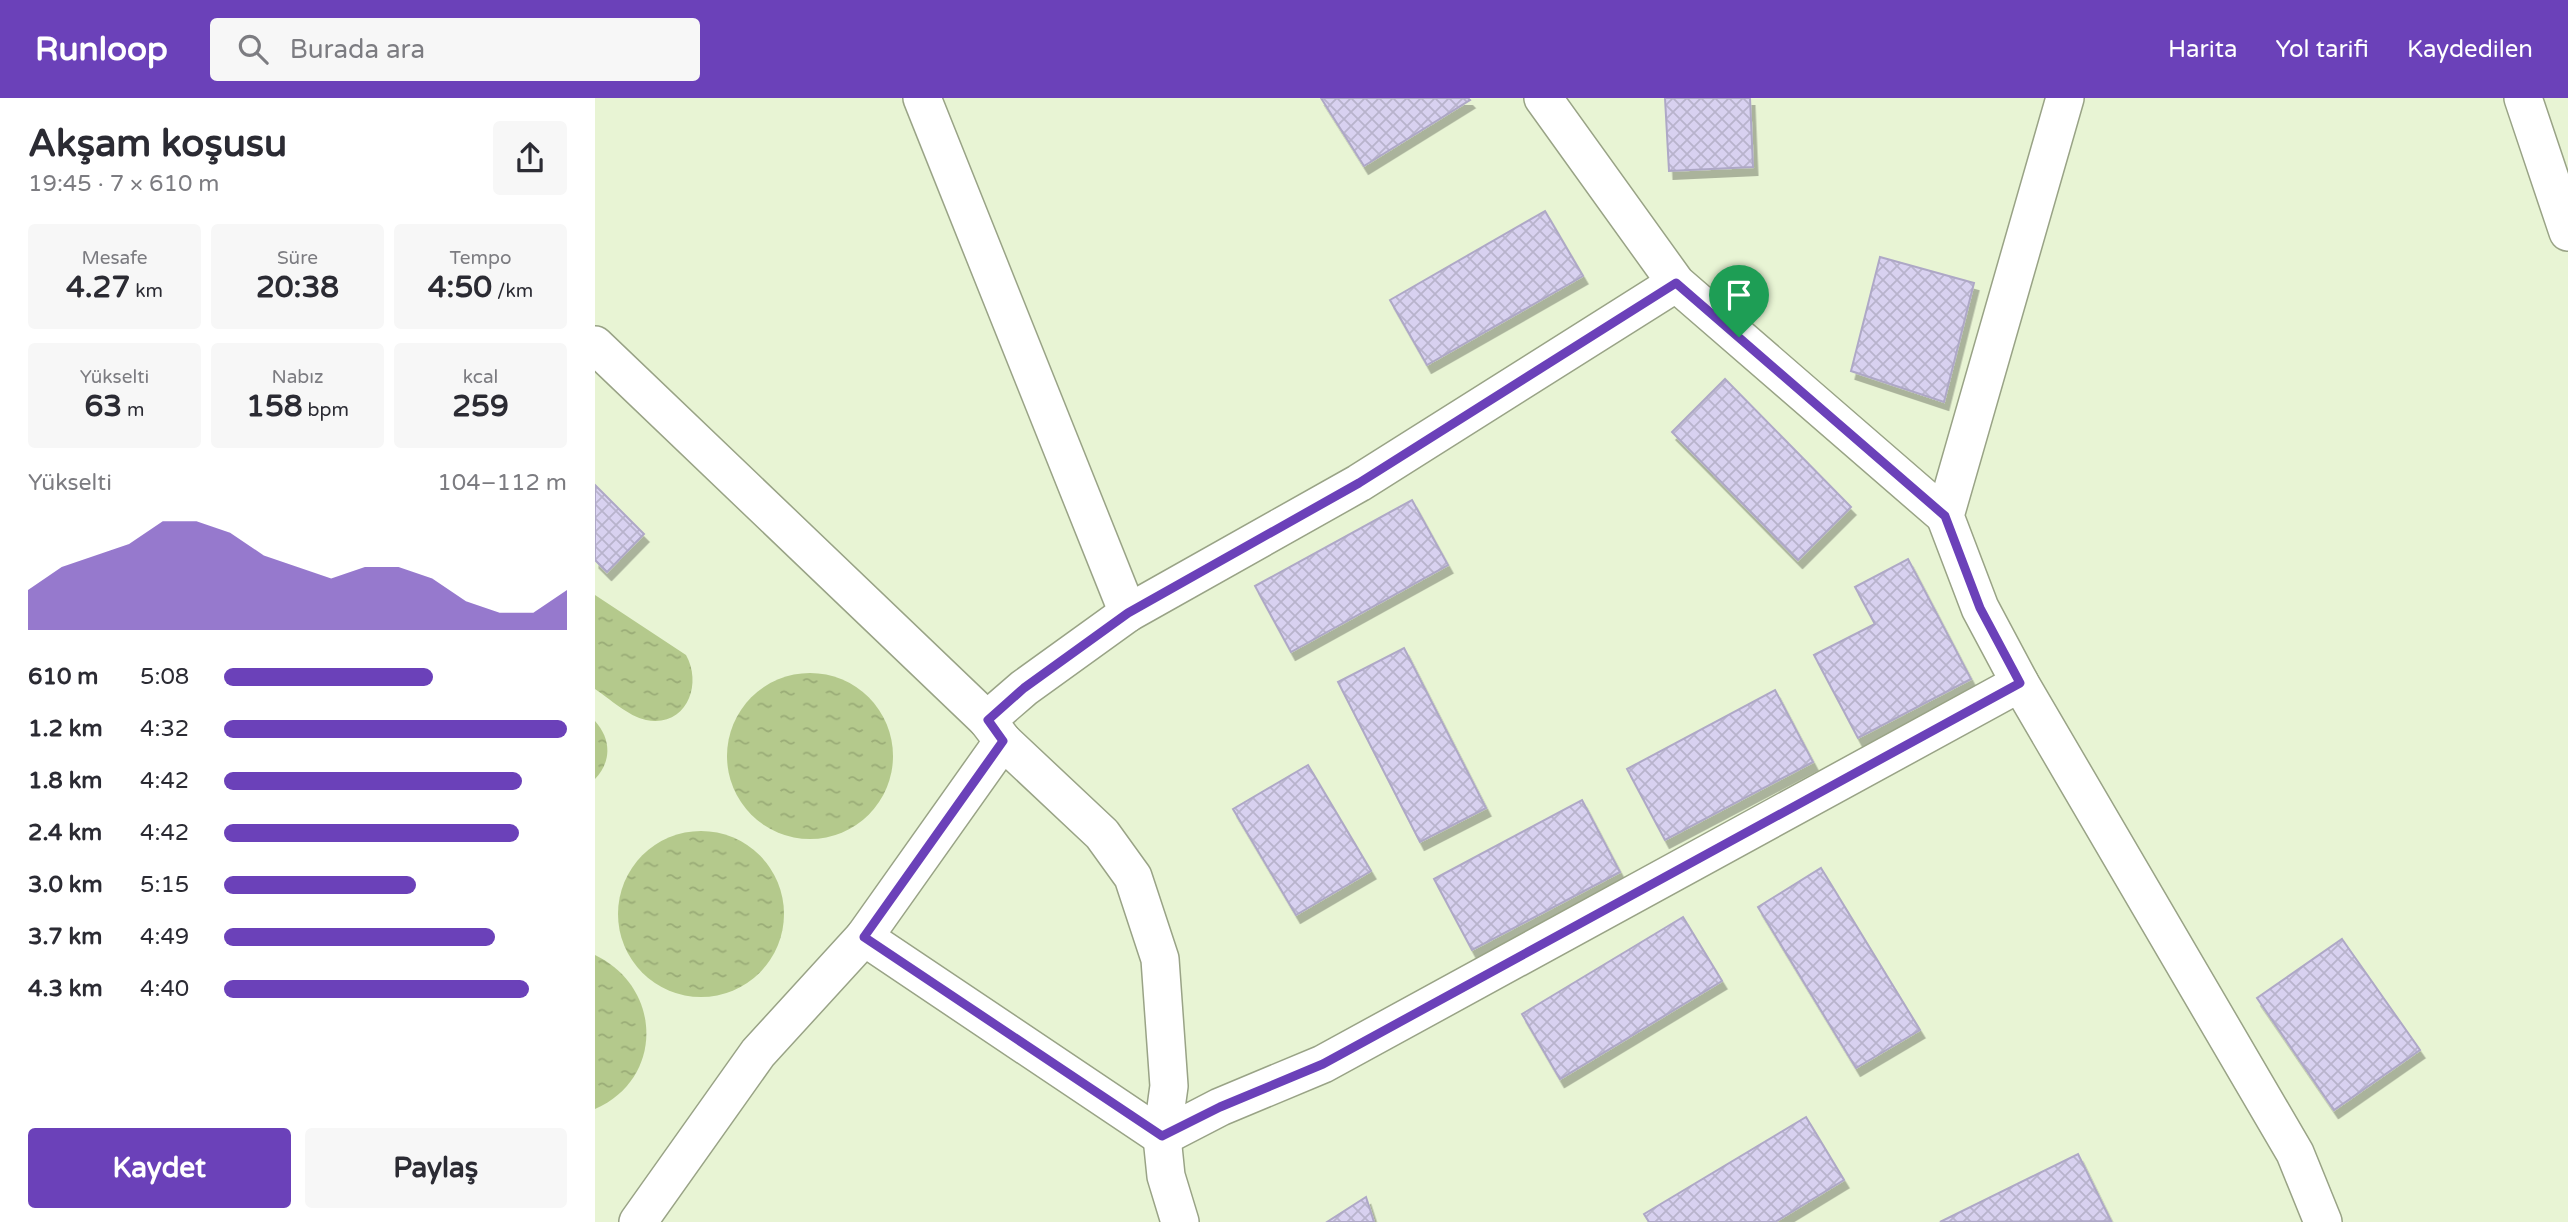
<!DOCTYPE html>
<html lang="tr">
<head>
<meta charset="utf-8">
<style>
	body { margin:0; font-family:"Varela Round",sans-serif; background:#f7f7f7; color:#2b2b33; height:100vh; display:flex; flex-direction:column; font-size:26px; white-space:nowrap }
	* { box-sizing:border-box; margin:0 }
	p { font-size:23px; color:#7c7c81 }
	.icon { flex:none; width:38px; height:38px; fill:none; stroke:currentColor; stroke-width:2; stroke-linecap:round; stroke-linejoin:round }
	.map { position:relative; flex:1; overflow:hidden }
	.sheet { display:flex; flex-direction:column; background:#fff; width:595px }
	.sheet>* { flex:none }
	.pin { position:absolute; display:grid; place-items:center; width:60px; height:60px; color:#fff; margin:-72px -30px; border-radius:50% 50% 50% 0; rotate:-45deg; box-shadow:0 0 7px #0007 }
	.pin .icon { rotate:45deg }
	.round { display:grid; place-items:center; flex:none; width:74px; height:74px; border-radius:7px; background:#f7f7f7 }
	.overview { display:flex; align-items:center; justify-content:space-between; height:119px; padding:0 28px }
	h1 { font-size:38px; font-weight:700; line-height:52px }
	.stats { display:grid; grid-template-columns:repeat(3,1fr); gap:10px; height:119px; padding:7px 28px }
	.stats div { display:grid; align-content:center; border-radius:7px; background:#f7f7f7; text-align:center }
	.stats b { font-size:30px; font-weight:700 }
	.stats small { font-size:19px; font-weight:400 }
	.stats p { font-size:19px }
	.chart { height:196px; padding:14px 28px }
	.chart p { display:flex; justify-content:space-between }
	.chart svg { width:100%; height:126px; margin-top:7px; fill:#6b41b9; opacity:.7 }
	.button { display:flex; gap:14px; margin-top:auto; padding:14px 28px }
	.button a { flex:1; height:80px; border-radius:7px; background:#6b41b9; color:#fff; font-size:28px; font-weight:700; line-height:80px; text-align:center }
	.button a+a { background:#f7f7f7; color:#2b2b33 }
	ul { padding:0 28px; list-style:none; font-size:23px }
	li { display:grid; grid-template-columns:112px 84px 1fr; align-items:center; height:52px }
	li i { height:18px; border-radius:9px; background:#6b41b9 }
	header { display:flex; align-items:center; gap:42px; box-sizing:border-box; height:98px; padding:0 35px; background:#6b41b9; color:#fff }
	header strong { font-size:33px }
	nav { display:flex; gap:38px; margin-inline-start:auto; font-size:24px }
	.search { width:490px; height:63px; background:#f7f7f7; display:flex; align-items:center; gap:18px; box-sizing:border-box; padding:0 24px; border-radius:7px; color:#7c7c81; font-size:26px }
	main { display:flex; flex:1; min-height:0 }
	.map>svg:first-child { display:block }
	.water { fill:url(#water-ripples) }
	.building { fill:url(#building-cross-hatch); stroke:#aea8c6; stroke-width:2; filter:url(#shadow) }
	.lines { fill:none; stroke-linecap:round; stroke-linejoin:round }
	.street-casing { stroke:#99a386; stroke-width:40 }
	.street { stroke:#fff; stroke-width:37 }
	.route-casing { stroke:#fff; stroke-width:14 }
	.route { stroke:#6b41b9; stroke-width:9 }
</style>
</head>
<body>
<header>
<strong>Runloop</strong>
<div class="search"><svg class="icon" aria-label="search" viewBox="0 0 24 24"><circle cx="10" cy="10" r="6"/><path d="M15 15l6 6"/></svg>Burada ara</div>
<nav><a>Harita</a><a>Yol tarifi</a><a>Kaydedilen</a></nav>
</header>
<main>
<section class="sheet">
<div class="overview"><div><h1>Akşam koşusu</h1><p>19:45 · 7 × 610 m</p></div><a class="round"><svg class="icon" aria-label="share" viewBox="0 0 24 24"><path d="M12 15V3M7 8l5-5 5 5M5 13v7h14v-7"/></svg></a></div>
<div class="stats">
<div><p>Mesafe</p><b>4.27<small> km</small></b></div>
<div><p>Süre</p><b>20:38</b></div>
<div><p>Tempo</p><b>4:50<small> /km</small></b></div>
</div>
<div class="stats">
<div><p>Yükselti</p><b>63<small> m</small></b></div>
<div><p>Nabız</p><b>158<small> bpm</small></b></div>
<div><p>kcal</p><b>259</b></div>
</div>
<div class="chart"><p><span>Yükselti</span>104–112 m</p>
<svg viewBox="0 0 160 44" preserveAspectRatio="none"><path d="M0 44V30L10 22L20 18L30 14L40 6L50 6L60 10L70 18L80 22L90 26L100 22L110 22L120 26L130 34L140 38L150 38L160 30V44z"/></svg>
</div>
<ul>
<li><b>610 m</b>5:08<i style="width:61%"></i></li>
<li><b>1.2 km</b>4:32<i style="width:100%"></i></li>
<li><b>1.8 km</b>4:42<i style="width:87%"></i></li>
<li><b>2.4 km</b>4:42<i style="width:86%"></i></li>
<li><b>3.0 km</b>5:15<i style="width:56%"></i></li>
<li><b>3.7 km</b>4:49<i style="width:79%"></i></li>
<li><b>4.3 km</b>4:40<i style="width:89%"></i></li>
</ul>
<div class="button"><a>Kaydet</a><a>Paylaş</a></div>
</section>
<div class="map">
<svg width="1973" height="1124" viewBox="0 0 1973 1124">
	<defs>
		<pattern id="water-ripples" width="26" height="14" patternUnits="userSpaceOnUse" patternTransform="scale(1.75)"><rect width="26" height="14" fill="#b4c98c"/><path d="M2 4q2-2 4 0t4 0M15 11q2-2 4 0t4 0" fill="none" stroke="#9aac77"/></pattern>
		<pattern id="building-cross-hatch" width="8" height="8" patternUnits="userSpaceOnUse" patternTransform="scale(1.75)"><rect width="8" height="8" fill="#d8d1f0"/><path d="M0 0l8 8M0 8l8-8" fill="none" stroke="#b8b3cc"/></pattern>
		<filter id="shadow"><feDropShadow dx="4.5" dy="8" stdDeviation="0" flood-color="#0004"/></filter>
	</defs>
	<rect width="100%" height="100%" fill="#e8f4d4"/>
	<g class="water">
		<path d="M 0,497 L 91,557 C 108,587 91,630 51,622 C 33,618 15,601 0,591 Z"/>
		<circle cx="215" cy="658" r="83"/>
		<path d="M 0,623 C 16,641 17,663 0,681 Z"/>
		<circle cx="106" cy="816" r="83"/>
		<path d="M 0,857 C 67,889 70,980 0,1011 Z"/>
	</g>
	<g class="building">
		<polygon points="726,0 873,0 875,2 769,68"/>
		<polygon points="1070,0 1155,0 1158,69 1074,73"/>
		<polygon points="950,113 988,178 832,267 795,202"/>
		<polygon points="1285,159 1379,185 1349,304 1256,273"/>
		<polygon points="1130,281 1256,409 1203,462 1077,334"/>
		<polygon points="0,387 49,436 12,474 0,462"/>
		<polygon points="817,402 853,467 696,554 660,488"/>
		<polygon points="1313,461 1376,581 1263,640 1219,557 1280,526 1260,489"/>
		<polygon points="809,550 891,710 825,744 743,584"/>
		<polygon points="1180,592 1218,664 1070,742 1032,671"/>
		<polygon points="713,667 776,773 701,817 638,711"/>
		<polygon points="987,702 1025,774 877,852 839,781"/>
		<polygon points="1226,770 1325,932 1261,970 1163,809"/>
		<polygon points="1088,819 1127,883 965,981 927,916"/>
		<polygon points="1747,841 1825,952 1739,1012 1662,900"/>
		<polygon points="1211,1019 1249,1082 1180,1124 1054,1124 1049,1116"/>
		<polygon points="1483,1056 1516,1123 1345,1124"/>
		<polygon points="771,1099 779,1124 732,1124"/>
	</g>
	<g class="lines">
		<g class="street-casing">
			<g id="street">
				<polyline points="327,0 533,515"/>
				<polyline points="948,0 1081,185 1350,418"/>
				<polyline points="1470,0 1350,418 1385,510 1425,585 1700,1055 1728,1124"/>
				<polyline points="1928,0 1973,134"/>
				<polyline points="0,247 392,622"/>
				<polyline points="408,643 507,736 538,779 565,861 574,988 567,1039 571,1078 585,1124"/>
				<polyline points="269,839 567,1039 625,1009 728,966 1425,585"/>
				<polyline points="43,1124 163,955 269,839 408,643 392,622 429,590 533,515 764,385 1081,185"/>
			</g>
		</g>
		<use href="#street" class="street"/>
	</g>
	<g class="lines">
		<g class="route-casing">
			<polygon id="route" points="1081,185 1350,418 1385,510 1425,585 728,966 625,1009 567,1038 269,839 408,643 393,622 429,590 533,515 764,385"/>
		</g>
		<use href="#route" class="route"/>
	</g>
</svg>
<div class="pin" style="left:1144px;top:239px;background:#1e9e55"><svg class="icon" aria-label="arrive" viewBox="0 0 24 24"><path d="M6 21V4h12l-3 4 3 4H6"/></svg></div>
</div>
</main>
</body>
</html>
